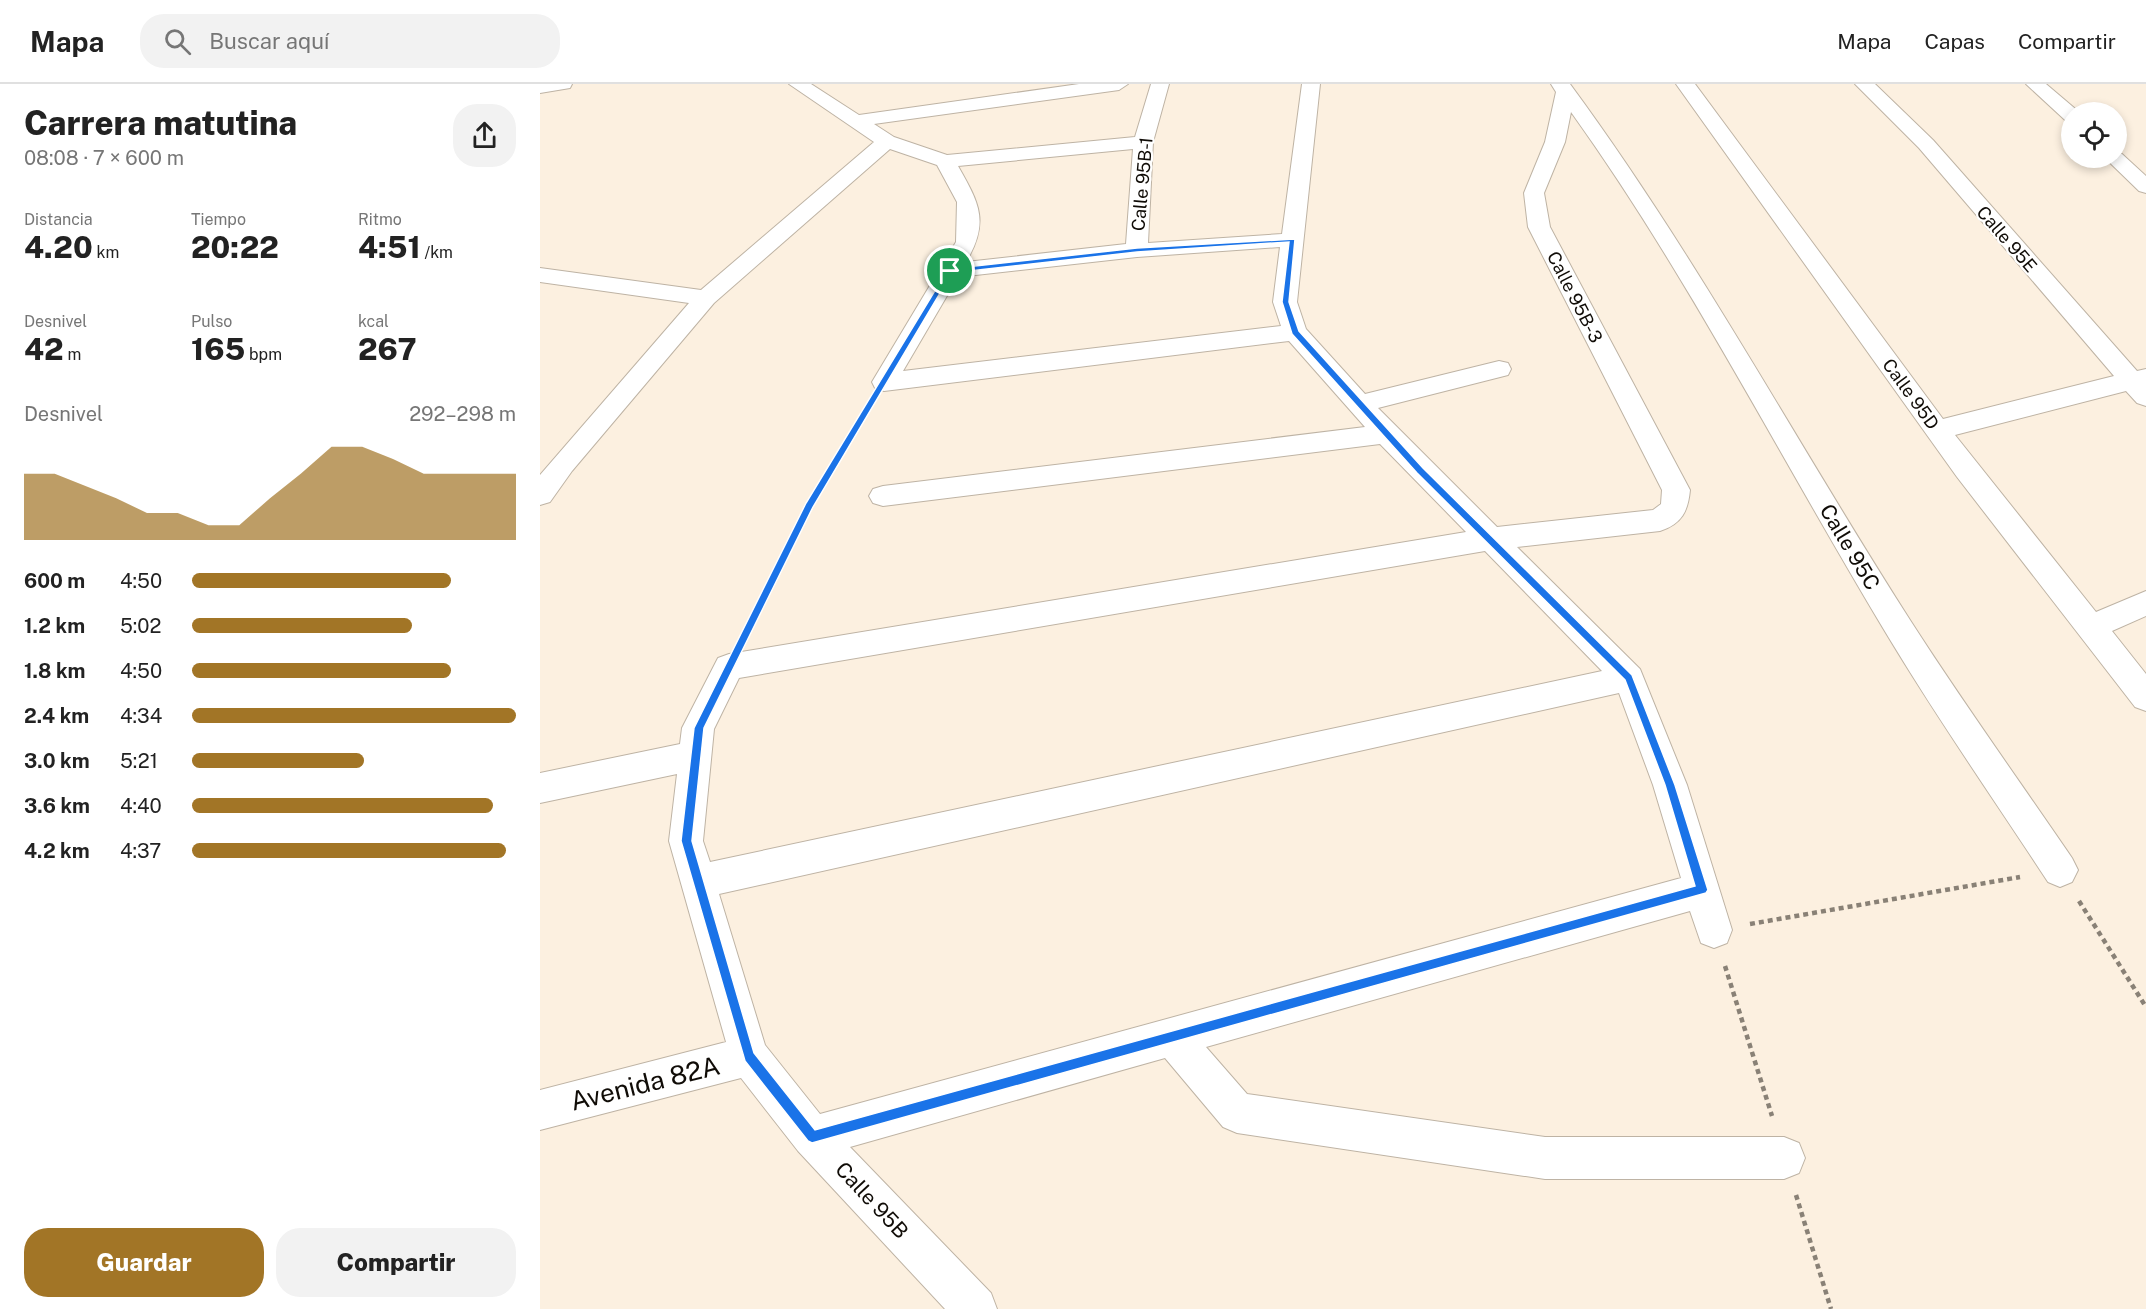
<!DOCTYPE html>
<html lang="es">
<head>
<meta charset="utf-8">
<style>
	body { margin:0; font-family:"Public Sans",sans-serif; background:#f2f2f2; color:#222; height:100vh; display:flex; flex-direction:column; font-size:22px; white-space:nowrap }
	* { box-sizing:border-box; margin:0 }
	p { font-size:20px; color:#767676 }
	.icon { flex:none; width:33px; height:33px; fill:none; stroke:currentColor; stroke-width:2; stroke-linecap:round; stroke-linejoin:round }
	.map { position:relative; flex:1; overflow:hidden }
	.drawer { display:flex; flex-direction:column; background:#fff; width:540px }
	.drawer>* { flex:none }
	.buttons { position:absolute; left:1521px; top:18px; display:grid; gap:12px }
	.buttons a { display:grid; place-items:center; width:66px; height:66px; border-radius:50%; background:#fff; box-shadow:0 3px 9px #0003; font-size:30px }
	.pin { position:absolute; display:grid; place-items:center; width:51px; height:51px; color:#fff; margin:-26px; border:3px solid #fff; border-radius:50%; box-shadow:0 2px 6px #0007 }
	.round { display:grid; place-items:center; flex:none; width:63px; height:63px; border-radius:24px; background:#f2f2f2 }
	.headline { display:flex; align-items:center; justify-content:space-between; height:102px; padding:0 24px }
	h1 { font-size:33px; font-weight:800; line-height:45px }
	.figures { display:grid; grid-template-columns:repeat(3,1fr); gap:9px; height:102px; padding:6px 24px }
	.figures div { display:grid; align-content:center }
	.figures b { font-size:30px; font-weight:800 }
	.figures small { font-size:16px; font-weight:400 }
	.figures p { font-size:16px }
	.chart { height:168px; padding:12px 24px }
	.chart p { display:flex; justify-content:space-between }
	.chart svg { width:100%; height:108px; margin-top:6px; fill:#a27526; opacity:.7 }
	.cta { display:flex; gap:12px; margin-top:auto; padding:12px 24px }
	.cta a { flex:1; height:69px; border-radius:24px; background:#a27526; color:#fff; font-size:24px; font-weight:800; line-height:69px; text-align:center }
	.cta a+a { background:#f2f2f2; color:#222 }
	ul { padding:0 24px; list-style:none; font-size:20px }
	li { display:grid; grid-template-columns:96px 72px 1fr; align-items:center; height:45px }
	li i { height:15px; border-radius:8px; background:#a27526 }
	header { display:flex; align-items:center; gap:36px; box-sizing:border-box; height:84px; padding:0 30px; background:#fff; border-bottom:2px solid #e0e0e0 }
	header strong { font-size:28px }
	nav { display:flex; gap:33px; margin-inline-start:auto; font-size:21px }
	.search { width:420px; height:54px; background:#f2f2f2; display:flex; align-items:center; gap:15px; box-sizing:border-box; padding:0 21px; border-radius:24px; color:#767676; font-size:22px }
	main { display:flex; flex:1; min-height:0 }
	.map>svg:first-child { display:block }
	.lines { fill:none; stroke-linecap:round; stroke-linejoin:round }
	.minor-casing { stroke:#beb3a4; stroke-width:2 }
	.path-far1 { stroke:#898176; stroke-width:4; stroke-dasharray:4 3; stroke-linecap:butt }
	.path { stroke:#898176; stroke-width:4.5; stroke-dasharray:5 4; stroke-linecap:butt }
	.minor { fill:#fff; fill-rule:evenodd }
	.route { fill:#1a73e8; stroke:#fff; stroke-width:1.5; fill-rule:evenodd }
	.labels { text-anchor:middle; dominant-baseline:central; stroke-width:4.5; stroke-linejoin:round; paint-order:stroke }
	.far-street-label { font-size:18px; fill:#100c07; stroke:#fff }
	.street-label { font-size:21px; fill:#100c07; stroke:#fff }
	.near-street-label { font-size:26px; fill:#100c07; stroke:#fff }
</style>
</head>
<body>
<header>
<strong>Mapa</strong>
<div class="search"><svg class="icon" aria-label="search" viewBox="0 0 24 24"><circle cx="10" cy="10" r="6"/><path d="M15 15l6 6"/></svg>Buscar aquí</div>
<nav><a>Mapa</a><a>Capas</a><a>Compartir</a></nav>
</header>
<main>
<section class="drawer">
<div class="headline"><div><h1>Carrera matutina</h1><p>08:08 · 7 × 600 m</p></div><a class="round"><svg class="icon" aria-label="share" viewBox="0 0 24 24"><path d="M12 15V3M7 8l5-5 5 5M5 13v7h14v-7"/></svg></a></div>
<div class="figures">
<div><p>Distancia</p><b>4.20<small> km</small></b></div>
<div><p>Tiempo</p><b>20:22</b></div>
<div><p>Ritmo</p><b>4:51<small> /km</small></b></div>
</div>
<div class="figures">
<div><p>Desnivel</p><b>42<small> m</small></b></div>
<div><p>Pulso</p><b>165<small> bpm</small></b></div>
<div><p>kcal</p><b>267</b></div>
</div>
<div class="chart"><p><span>Desnivel</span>292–298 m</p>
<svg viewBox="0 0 160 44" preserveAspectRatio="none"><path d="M0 44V17L10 17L20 22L30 27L40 33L50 33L60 38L70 38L80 27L90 17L100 6L110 6L120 11L130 17L140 17L150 17L160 17V44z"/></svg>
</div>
<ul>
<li><b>600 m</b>4:50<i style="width:80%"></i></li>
<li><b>1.2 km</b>5:02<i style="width:68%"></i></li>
<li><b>1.8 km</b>4:50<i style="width:80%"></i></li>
<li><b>2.4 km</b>4:34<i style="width:100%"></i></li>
<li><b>3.0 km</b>5:21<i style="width:53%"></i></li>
<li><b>3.6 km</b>4:40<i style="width:93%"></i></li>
<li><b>4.2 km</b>4:37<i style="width:97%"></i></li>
</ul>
<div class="cta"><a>Guardar</a><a>Compartir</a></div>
</section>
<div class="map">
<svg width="1606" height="1225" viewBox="0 0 1606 1225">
	<rect width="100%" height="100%" fill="#fcf0e0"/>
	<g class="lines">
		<g class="minor-casing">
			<g id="minor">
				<polygon points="0,0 32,0 30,4 0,9"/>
				<path d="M 249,0 L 271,0 L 319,31 L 539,0 L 588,0 L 579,6 L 334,40 L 354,53 L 407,71 L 595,53 L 611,0 L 629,0 L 613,58 L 608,159 L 742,150 L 762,0 L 780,0 L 757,218 L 766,245 L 825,310 L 959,277 L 968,279 L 971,285 L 968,291 L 838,324 L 957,443 L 1113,426 L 1121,420 L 1122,406 L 988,143 L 984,109 L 1005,58 L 1016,8 L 1011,0 L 1030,0 C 1156,171 1256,358 1370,536 C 1422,617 1478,695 1532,774 L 1538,786 L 1532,798 L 1520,803 L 1508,798 C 1455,717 1399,637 1349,554 C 1243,379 1150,194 1031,28 L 1025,58 L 1004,109 L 1010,143 L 1150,406 C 1148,427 1142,440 1120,447 L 977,463 L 1100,585 L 1147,701 L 1192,846 L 1187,859 L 1174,864 L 1161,859 L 1150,827 L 666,963 L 707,1010 L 1005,1053 L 1244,1053 L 1259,1059 L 1265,1074 L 1259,1089 L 1244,1095 L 1005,1095 L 697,1049 L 683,1043 L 625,974 L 310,1063 L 451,1209 L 457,1225 L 405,1225 L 258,1067 L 201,994 L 0,1046 L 0,1006 L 186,958 L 129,757 L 137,690 L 0,719 L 0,689 L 140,660 L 142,644 L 178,574 L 189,570 L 926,448 L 840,360 L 343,422 L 333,419 L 329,412 L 333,405 L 343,402 L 825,343 L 749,257 L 344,307 L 335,304 L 332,298 L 416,158 L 417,118 L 397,81 L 350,65 L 174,219 L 32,387 L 10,418 L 0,421 L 0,391 L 149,219 L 0,198 L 0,184 L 161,206 L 334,58 ZM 593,65 L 586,160 L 426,178 C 450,138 439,119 418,82 ZM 740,163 L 733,218 L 741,242 L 363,287 L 418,193 L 597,173 ZM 945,467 L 1062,587 L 170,778 L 163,757 L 174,645 L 199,594 ZM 1079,609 L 1113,701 L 1141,794 L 280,1030 L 225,961 L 179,810 Z"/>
				<polygon points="1136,0 1155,0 1403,335 1574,292 1379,64 1315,0 1335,0 1393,56 1597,287 1606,285 1606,322 1597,319 1586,307 1415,351 1556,528 1606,507 1606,532 1572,547 1606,590 1606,627 1595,623 1417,393"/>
				<polygon points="1486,0 1506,0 1539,28 1532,28 1532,38 1525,36"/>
				<polygon points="1576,68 1582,70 1606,92 1606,109 1599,107 1565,74 1576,74"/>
			</g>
		</g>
		<polyline class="path-far1" points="207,547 269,422 329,321"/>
		<g class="path">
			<polyline points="1539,817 1606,923"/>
			<polyline points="1210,840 1480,793"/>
			<polyline points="1185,882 1232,1032"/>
			<polyline points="1256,1111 1291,1225"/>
		</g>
		<use href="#minor" class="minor"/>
	</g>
	<path class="route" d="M 755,155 L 749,218 L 759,247 L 883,384 L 1092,591 L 1135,701 L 1168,806 L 1166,809 L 272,1059 L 268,1057 L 205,977 L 141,757 L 154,644 L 266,419 L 408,185 L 597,164 ZM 749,158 L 742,218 L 752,250 L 877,389 L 1085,596 L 1125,701 L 1155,802 L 275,1046 L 214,969 L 152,757 L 164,644 L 273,423 L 412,189 L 597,168 Z"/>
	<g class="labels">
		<g class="far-street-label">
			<text transform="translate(602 100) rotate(-85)">Calle 95B-1</text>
			<text transform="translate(1467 155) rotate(49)">Calle 95E</text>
			<text transform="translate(1035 213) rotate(63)">Calle 95B-3</text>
			<text transform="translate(1371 310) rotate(54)">Calle 95D</text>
		</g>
		<g class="street-label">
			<text transform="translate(1310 463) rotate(59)">Calle 95C</text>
			<text transform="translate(332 1116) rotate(47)">Calle 95B</text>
		</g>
		<g class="near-street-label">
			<text transform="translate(105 999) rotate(-14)">Avenida 82A</text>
		</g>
	</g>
</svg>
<div class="buttons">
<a><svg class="icon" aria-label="locate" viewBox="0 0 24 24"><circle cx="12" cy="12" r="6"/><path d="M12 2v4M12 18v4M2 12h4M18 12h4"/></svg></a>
</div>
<div class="pin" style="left:410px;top:187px;background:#1e9e55"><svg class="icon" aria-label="arrive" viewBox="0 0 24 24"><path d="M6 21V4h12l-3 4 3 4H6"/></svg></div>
</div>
</main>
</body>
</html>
